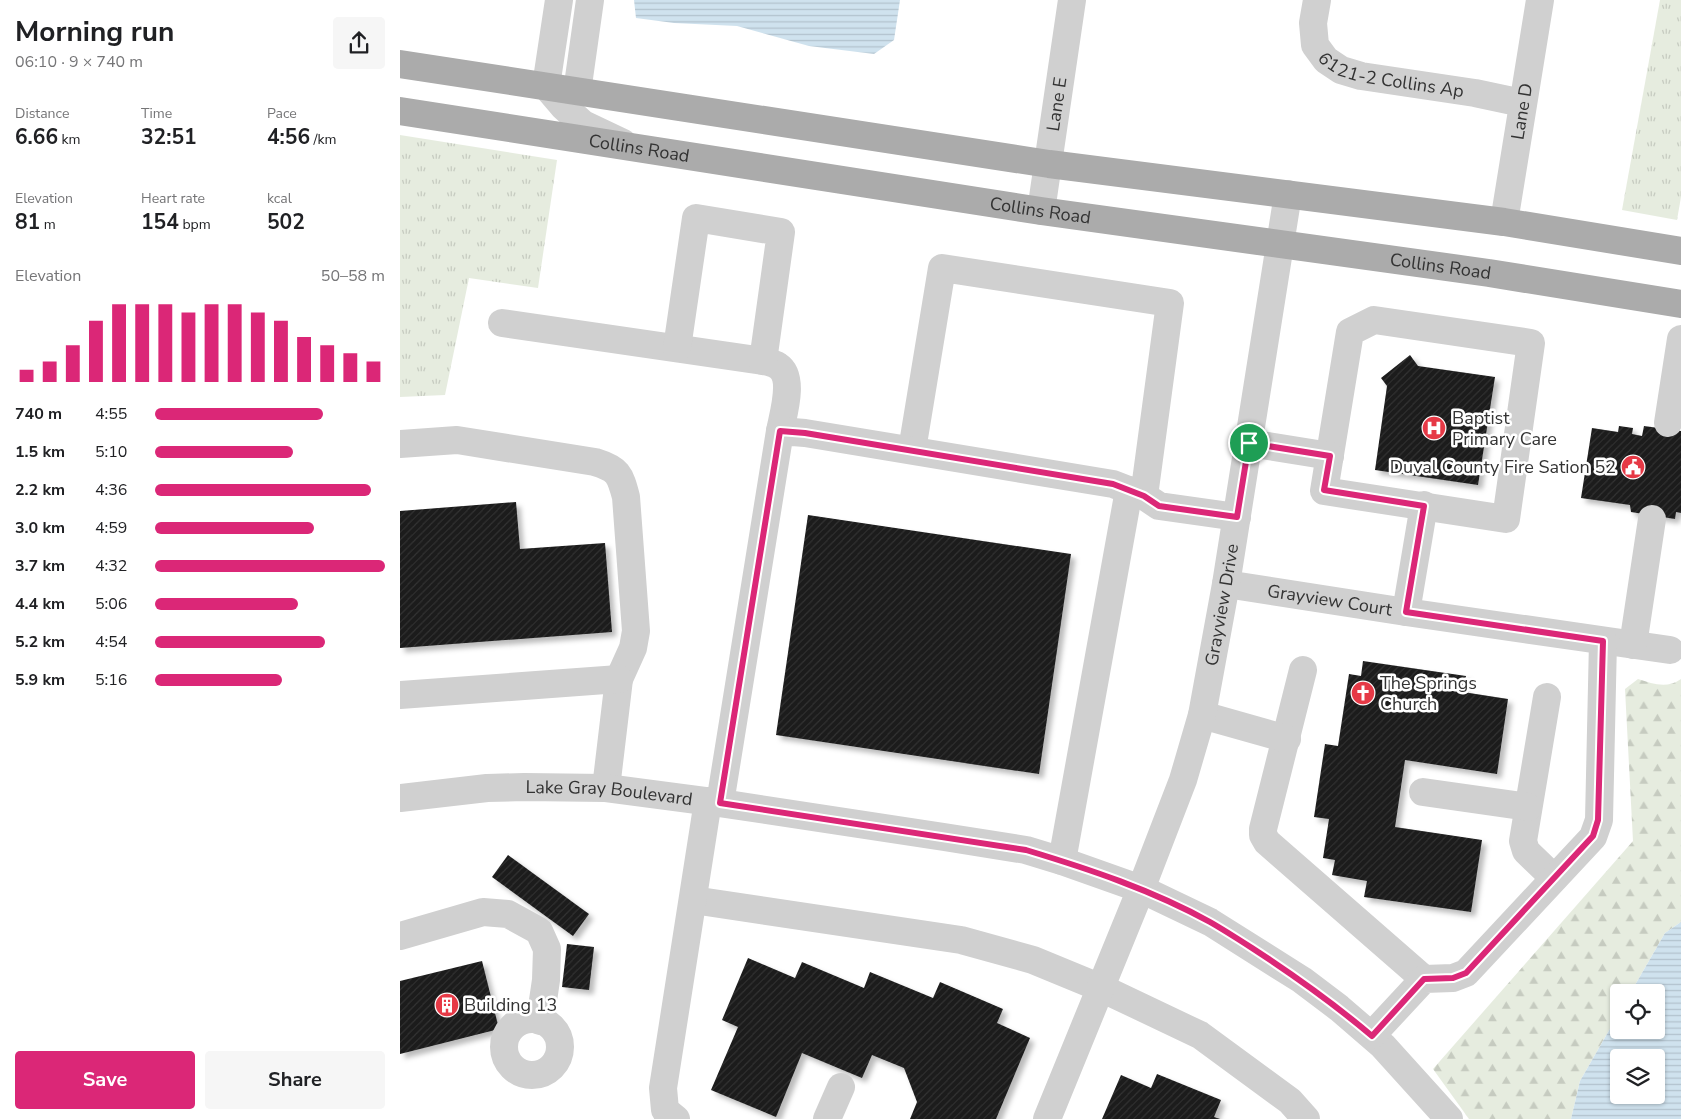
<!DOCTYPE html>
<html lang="en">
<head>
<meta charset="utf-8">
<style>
	body { margin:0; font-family:"Nunito Sans",sans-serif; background:#f6f6f6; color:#202124; height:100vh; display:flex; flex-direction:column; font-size:19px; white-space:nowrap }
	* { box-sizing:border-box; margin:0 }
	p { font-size:16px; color:#757577 }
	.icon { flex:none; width:28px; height:28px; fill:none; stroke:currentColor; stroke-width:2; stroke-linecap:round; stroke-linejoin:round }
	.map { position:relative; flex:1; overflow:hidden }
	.sheet { display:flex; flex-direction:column; background:#fff; width:400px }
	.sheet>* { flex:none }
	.buttons { position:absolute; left:1210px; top:984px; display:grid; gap:10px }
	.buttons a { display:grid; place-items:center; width:55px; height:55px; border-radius:5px; background:#fff; box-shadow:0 1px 4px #0004; font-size:25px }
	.pin { position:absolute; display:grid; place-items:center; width:42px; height:42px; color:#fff; margin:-21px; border:2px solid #fff; border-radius:50%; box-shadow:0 1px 5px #0007 }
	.round { display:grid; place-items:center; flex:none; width:52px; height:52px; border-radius:5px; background:#f6f6f6 }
	.headline { display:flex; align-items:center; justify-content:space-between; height:85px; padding:0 15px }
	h1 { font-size:28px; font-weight:700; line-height:38px }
	.figures { display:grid; grid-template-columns:repeat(3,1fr); gap:8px; height:85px; padding:5px 15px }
	.figures div { display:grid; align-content:center }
	.figures b { font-size:21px; font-weight:700 }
	.figures small { font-size:14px; font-weight:400 }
	.figures p { font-size:14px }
	.chart { height:140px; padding:10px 15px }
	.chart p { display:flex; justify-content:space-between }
	.chart svg { width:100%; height:90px; margin-top:5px; stroke:#db2777; stroke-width:6 }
	.button { display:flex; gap:10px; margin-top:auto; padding:10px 15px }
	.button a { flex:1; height:58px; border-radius:5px; background:#db2777; color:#fff; font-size:20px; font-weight:700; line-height:58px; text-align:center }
	.button a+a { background:#f6f6f6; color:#202124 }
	ul { padding:0 15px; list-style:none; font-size:16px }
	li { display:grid; grid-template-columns:80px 60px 1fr; align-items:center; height:38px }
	li i { height:12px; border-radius:6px; background:#db2777 }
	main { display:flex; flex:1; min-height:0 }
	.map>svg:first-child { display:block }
	.grass { fill:url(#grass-tufts) }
	.forest { fill:url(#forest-firs) }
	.water { fill:url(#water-rules); fill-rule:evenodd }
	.building { fill:url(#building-hatch); filter:url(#shadow) }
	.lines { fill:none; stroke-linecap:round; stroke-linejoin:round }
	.minor { stroke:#d0d0d0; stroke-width:28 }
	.major { stroke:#ababab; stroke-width:28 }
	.route-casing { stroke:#fff; stroke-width:10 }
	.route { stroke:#db2777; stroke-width:6 }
	.labels { text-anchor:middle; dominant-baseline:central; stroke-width:5; stroke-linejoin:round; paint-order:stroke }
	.street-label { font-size:18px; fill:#333; stroke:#fff }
	.poi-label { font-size:18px; fill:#333; stroke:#fff; text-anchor:start }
</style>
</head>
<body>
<main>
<section class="sheet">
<div class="headline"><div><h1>Morning run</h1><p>06:10 · 9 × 740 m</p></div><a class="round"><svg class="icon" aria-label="share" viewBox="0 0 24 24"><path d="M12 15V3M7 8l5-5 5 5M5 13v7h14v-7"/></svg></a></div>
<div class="figures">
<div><p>Distance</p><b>6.66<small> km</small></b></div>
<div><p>Time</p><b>32:51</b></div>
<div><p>Pace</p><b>4:56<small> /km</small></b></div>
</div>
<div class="figures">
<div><p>Elevation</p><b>81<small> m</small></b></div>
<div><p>Heart rate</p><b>154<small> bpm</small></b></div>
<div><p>kcal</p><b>502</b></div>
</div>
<div class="chart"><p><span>Elevation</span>50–58 m</p>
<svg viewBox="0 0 160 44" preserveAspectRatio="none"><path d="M5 44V38M15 44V34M25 44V26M35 44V14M45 44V6M55 44V6M65 44V6M75 44V10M85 44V6M95 44V6M105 44V10M115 44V14M125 44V22M135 44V26M145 44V30M155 44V34"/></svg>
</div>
<ul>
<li><b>740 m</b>4:55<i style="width:73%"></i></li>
<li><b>1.5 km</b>5:10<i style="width:60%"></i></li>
<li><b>2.2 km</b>4:36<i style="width:94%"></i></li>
<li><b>3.0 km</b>4:59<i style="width:69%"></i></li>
<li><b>3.7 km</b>4:32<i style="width:100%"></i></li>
<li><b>4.4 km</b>5:06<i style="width:62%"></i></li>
<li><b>5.2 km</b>4:54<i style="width:74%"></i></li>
<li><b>5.9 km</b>5:16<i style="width:55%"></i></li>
</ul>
<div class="button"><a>Save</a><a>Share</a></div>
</section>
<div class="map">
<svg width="1281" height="1119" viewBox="0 0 1281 1119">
	<defs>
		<pattern id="grass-tufts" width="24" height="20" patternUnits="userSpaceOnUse" patternTransform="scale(1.25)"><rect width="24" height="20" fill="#e6ecdf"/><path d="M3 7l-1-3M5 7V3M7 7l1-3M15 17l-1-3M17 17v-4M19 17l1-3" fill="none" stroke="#c6cbc0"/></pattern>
		<pattern id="forest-firs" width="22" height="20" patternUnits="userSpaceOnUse" patternTransform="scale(1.25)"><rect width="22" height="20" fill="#e6ecdf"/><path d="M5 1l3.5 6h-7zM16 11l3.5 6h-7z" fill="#c6cbc0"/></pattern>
		<pattern id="water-rules" width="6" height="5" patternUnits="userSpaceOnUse" patternTransform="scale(1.25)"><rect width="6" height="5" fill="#cfe2ee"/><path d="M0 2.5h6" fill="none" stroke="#b2c2cd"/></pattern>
		<pattern id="building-hatch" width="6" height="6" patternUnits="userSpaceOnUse" patternTransform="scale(1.25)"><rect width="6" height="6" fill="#1a1a1a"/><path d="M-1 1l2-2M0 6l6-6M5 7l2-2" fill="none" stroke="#333"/></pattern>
		<filter id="shadow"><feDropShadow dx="4.5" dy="4.5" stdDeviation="2.5" flood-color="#0004"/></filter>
	</defs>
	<rect width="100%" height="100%" fill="#fff"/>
	<g class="grass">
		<polygon points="1260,0 1281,0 1281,197 1277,220 1222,210"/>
		<polygon points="0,135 157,160 138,288 69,278 45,395 0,397"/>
	</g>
	<path class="forest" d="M 1238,679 C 1253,684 1267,689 1281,679 L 1281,922 L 1265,933 L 1231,992 L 1219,992 L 1219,1013 L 1180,1081 L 1171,1119 L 1069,1119 L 1033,1069 L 1233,841 L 1225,689 Z"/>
	<g class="water">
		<polygon points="234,0 500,0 494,40 474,54 409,46 337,26 274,23 236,18"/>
		<path d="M 1281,922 L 1281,1119 L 1171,1119 L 1180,1081 L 1219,1013 L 1219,1030 L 1256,1030 L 1256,992 L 1231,992 L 1265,933 ZM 1219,1058 L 1256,1058 L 1256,1095 L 1219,1095 Z"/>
	</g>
	<g class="building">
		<polygon points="1010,355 1018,366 1095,377 1078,485 975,470 987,386 981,378"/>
		<polygon points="1219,426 1233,428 1232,434 1242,436 1244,426 1281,431 1281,513 1276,512 1275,519 1231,512 1230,505 1181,498 1192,428 1218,432"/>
		<polygon points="116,502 120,549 205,543 212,632 0,648 0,511"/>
		<polygon points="408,515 671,554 639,774 376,735"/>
		<polygon points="963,661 1066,676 1063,692 1108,699 1097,774 1005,760 995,827 1082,840 1071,912 964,897 967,881 932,875 935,860 923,858 929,819 914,817 925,744 938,746 949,674 961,676"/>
		<polygon points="108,855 189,914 173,936 92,877"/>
		<polygon points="167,944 194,947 189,990 162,987"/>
		<polygon points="348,958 395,978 402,962 464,988 470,972 533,998 540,982 603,1009 597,1023 630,1038 596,1119 510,1119 517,1102 504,1068 472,1055 462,1078 402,1053 376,1117 311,1090 338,1027 322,1020"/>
		<polygon points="82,961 99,1029 0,1054 0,981"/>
		<polygon points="757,1074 821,1100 814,1117 820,1119 702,1119 721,1075 751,1088"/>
	</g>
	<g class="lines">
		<g class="minor">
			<polyline points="159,0 146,86 163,106 183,124 223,143"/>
			<path id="s1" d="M 917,0 L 913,23 L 915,45 L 926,60 L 941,70 L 961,76 L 1075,93 L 1122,103"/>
			<polyline points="177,92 190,0"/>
			<path id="s2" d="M 641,211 L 672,0"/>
			<path id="s3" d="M 1104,222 L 1140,0"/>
			<polygon points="974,320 1131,343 1106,519 924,491 950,332"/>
			<path d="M 102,323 L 363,361 C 368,362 374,363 378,366 C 395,377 383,415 380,431"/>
			<polyline points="277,348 296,218 381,232 363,361"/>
			<polyline points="1268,423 1281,339"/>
			<polyline points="849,443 930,456"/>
			<path d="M 0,444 L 57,440 L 195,462 C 218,469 220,474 226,497 L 236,631 L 233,648 L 219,679 L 206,788"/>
			<polyline points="512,450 542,268 770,303 744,496"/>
			<path id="s4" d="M 826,584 L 1006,612 L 1270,650"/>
			<polyline points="1006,612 1024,505"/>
			<polyline points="1233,645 1252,519"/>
			<polyline points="903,670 863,829 863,835 867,842 1024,979"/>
			<polyline points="0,695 219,679"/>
			<polyline points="1147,697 1123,841 1126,851 1154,878"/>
			<polyline points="802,715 887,739"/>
			<polyline points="1023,792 1128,807"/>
			<path id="s5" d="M 0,798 L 87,788 L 124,787 L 206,788 L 320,803 L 544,837 L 626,850 L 662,861 L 741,889 L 810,922 L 902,980 L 939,1008 L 983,1046 L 1049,1119"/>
			<polyline points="320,803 380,431 405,433 713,484 744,496 759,506 837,517"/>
			<polyline points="662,861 729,490"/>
			<polyline points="293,900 561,940 633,960 701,988 800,1035 890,1101 906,1119"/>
			<polyline points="0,936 83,912 108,914 139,931 147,949 146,980 140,1021"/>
			<circle cx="132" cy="1047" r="28"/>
			<polyline points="972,1035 1024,979 1053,978 1066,973 1193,837 1199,820 1203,641"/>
			<polyline points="276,1119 265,1110 263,1088 308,801"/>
			<polyline points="427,1119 441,1087"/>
			<path id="s6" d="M 647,1119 L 741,889 L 783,780 L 802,715 L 826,584 L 888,194"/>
		</g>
		<g class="major">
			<polyline points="0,64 649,164 1104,222 1281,251"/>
			<path id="s7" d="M 0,111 L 641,211 L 1089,273 L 1281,304"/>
		</g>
	</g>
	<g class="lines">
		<g class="route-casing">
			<path id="route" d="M 380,431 L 405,433 L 713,484 L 744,496 L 759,506 L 837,517 L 849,443 L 930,456 L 924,490 L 1024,506 L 1006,612 L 1203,641 L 1198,820 L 1193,836 L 1066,973 L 1053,978 L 1024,979 L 972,1036 C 932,1002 895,976 852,948 C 838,939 824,930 810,922 C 752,890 689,869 626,850 L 320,803 Z"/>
		</g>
		<use href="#route" class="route"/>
	</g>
	<defs>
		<g id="hospital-disc" transform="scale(1.25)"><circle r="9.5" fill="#e63946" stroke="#fff"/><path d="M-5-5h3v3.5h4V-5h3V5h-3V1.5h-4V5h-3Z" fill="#fff"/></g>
		<g id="civic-disc" transform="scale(1.25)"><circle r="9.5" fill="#e63946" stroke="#fff"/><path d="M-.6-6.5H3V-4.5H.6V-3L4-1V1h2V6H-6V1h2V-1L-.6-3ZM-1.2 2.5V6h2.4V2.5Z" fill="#fff"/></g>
		<g id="church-disc" transform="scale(1.25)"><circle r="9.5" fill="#e63946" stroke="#fff"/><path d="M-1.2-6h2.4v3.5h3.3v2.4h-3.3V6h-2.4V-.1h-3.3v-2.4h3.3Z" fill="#fff"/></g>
		<g id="building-disc" transform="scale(1.25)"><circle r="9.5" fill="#e63946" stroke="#fff"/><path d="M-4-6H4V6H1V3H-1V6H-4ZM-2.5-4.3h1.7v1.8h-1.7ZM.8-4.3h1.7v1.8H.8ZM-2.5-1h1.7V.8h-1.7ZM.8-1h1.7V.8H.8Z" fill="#fff"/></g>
	</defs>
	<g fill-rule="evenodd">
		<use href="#hospital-disc" x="1034" y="428"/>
		<use href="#civic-disc" x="1233" y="467"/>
		<use href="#church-disc" x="963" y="693"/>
		<use href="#building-disc" x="47" y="1005"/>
	</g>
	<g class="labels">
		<g class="street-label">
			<text stroke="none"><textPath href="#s1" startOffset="132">6121-2 Collins Ap</textPath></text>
			<text stroke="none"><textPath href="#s2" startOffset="108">Lane E</textPath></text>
			<text stroke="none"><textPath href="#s3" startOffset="112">Lane D</textPath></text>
			<text stroke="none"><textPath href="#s7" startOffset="242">Collins Road</textPath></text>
			<text stroke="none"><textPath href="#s7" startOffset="648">Collins Road</textPath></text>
			<text stroke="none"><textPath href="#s7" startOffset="1052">Collins Road</textPath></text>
			<text stroke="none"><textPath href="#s4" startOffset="105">Grayview Court</textPath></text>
			<text stroke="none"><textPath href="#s6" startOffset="545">Grayview Drive</textPath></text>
			<text stroke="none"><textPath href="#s5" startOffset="210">Lake Gray Boulevard</textPath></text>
		</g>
		<g class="poi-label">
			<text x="1052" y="418">Baptist<tspan x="1052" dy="21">Primary Care</tspan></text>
			<text x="1216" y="467" text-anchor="end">Duval County Fire Sation 52</text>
			<text x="980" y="683">The Springs<tspan x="980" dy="21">Church</tspan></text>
			<text x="64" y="1005">Building 13</text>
		</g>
	</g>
</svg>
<div class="buttons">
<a><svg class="icon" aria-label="locate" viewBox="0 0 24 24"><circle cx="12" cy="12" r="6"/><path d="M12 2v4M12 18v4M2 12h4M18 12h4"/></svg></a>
<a><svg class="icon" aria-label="layers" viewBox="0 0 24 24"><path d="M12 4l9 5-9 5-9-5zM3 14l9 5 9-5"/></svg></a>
</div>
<div class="pin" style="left:849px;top:443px;background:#1e9e55"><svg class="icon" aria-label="arrive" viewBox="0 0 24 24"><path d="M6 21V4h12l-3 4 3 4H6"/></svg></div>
</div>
</main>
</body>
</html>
